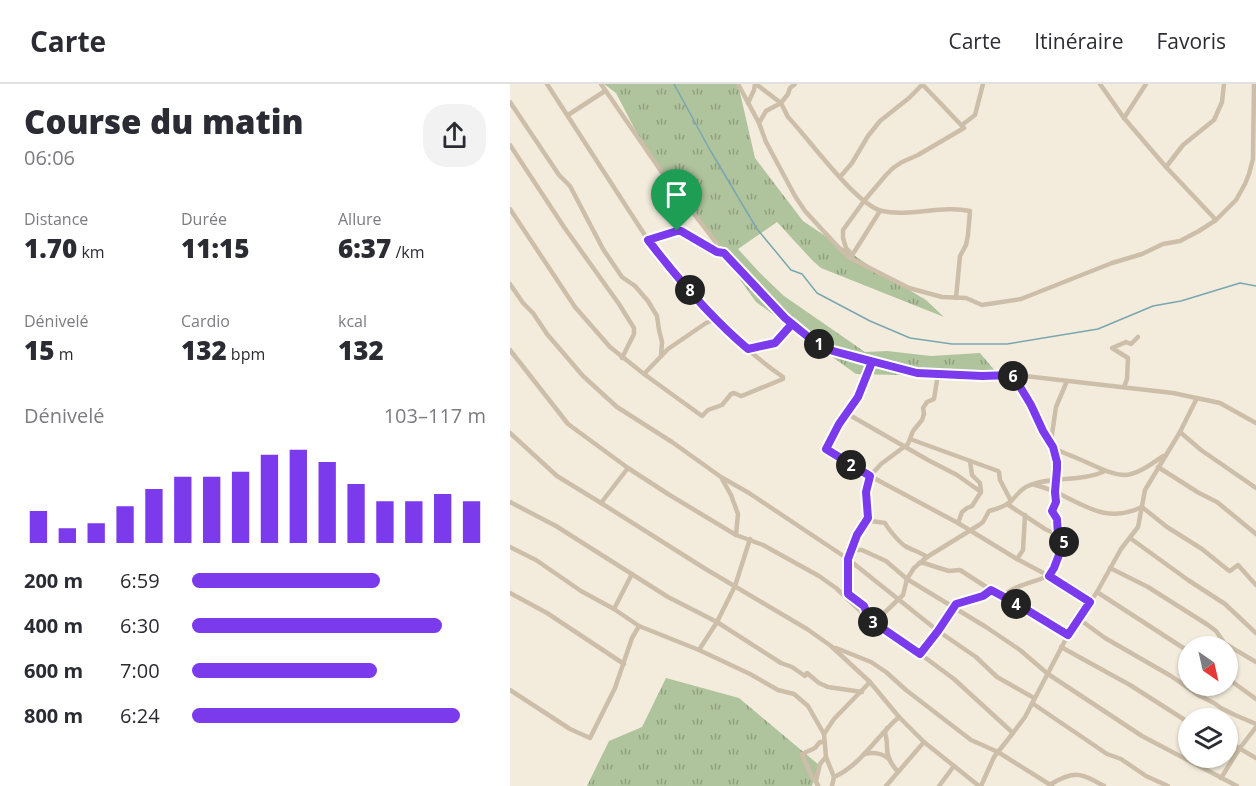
<!DOCTYPE html>
<html lang="fr">
<head>
<meta charset="utf-8">
<style>
	body { margin:0; font-family:"Open Sans",sans-serif; background:#f2f2f3; color:#2b2b33; height:100vh; display:flex; flex-direction:column; font-size:22px; white-space:nowrap }
	* { box-sizing:border-box; margin:0 }
	p { font-size:20px; color:#7c7c81 }
	.icon { flex:none; width:33px; height:33px; fill:none; stroke:currentColor; stroke-width:2; stroke-linecap:round; stroke-linejoin:round }
	.map { position:relative; flex:1; overflow:hidden }
	.panel { display:flex; flex-direction:column; background:#fff; width:510px }
	.panel>* { flex:none }
	.needle { width:39px; rotate:146deg }
	.buttons { position:absolute; left:668px; top:552px; display:grid; gap:12px }
	.buttons a { display:grid; place-items:center; width:60px; height:60px; border-radius:50%; background:#fff; box-shadow:0 2px 4px #0004; font-size:30px }
	.pin { position:absolute; display:grid; place-items:center; width:51px; height:51px; color:#fff; margin:-62px -26px; border-radius:50% 50% 50% 0; rotate:-45deg; box-shadow:0 0 6px #0007 }
	.pin .icon { rotate:45deg }
	.km { position:absolute; width:30px; height:30px; margin:-15px; border-radius:50%; background:#222; color:#fff; font-size:16px; line-height:30px; text-align:center }
	.round { display:grid; place-items:center; flex:none; width:63px; height:63px; border-radius:24px; background:#f2f2f3 }
	.overview { display:flex; align-items:center; justify-content:space-between; height:102px; padding:0 24px }
	h1 { font-size:33px; font-weight:800; line-height:45px }
	.stats { display:grid; grid-template-columns:repeat(3,1fr); gap:9px; height:102px; padding:6px 24px }
	.stats div { display:grid; align-content:center }
	.stats b { font-size:26px; font-weight:800 }
	.stats small { font-size:16px; font-weight:400 }
	.stats p { font-size:16px }
	.chart { height:168px; padding:12px 24px }
	.chart p { display:flex; justify-content:space-between }
	.chart svg { width:100%; height:108px; margin-top:6px; stroke:#7c3aed; stroke-width:6 }
	ul { padding:0 24px; list-style:none; font-size:20px }
	li { display:grid; grid-template-columns:96px 72px 1fr; align-items:center; height:45px }
	li i { height:15px; border-radius:8px; background:#7c3aed }
	header { display:flex; align-items:center; gap:36px; box-sizing:border-box; height:84px; padding:0 30px; background:#fff; border-bottom:2px solid #e1e1e2 }
	header strong { font-size:28px }
	nav { display:flex; gap:33px; margin-inline-start:auto; font-size:21px }
	main { display:flex; flex:1; min-height:0 }
	.map>svg:first-child { display:block }
	.grass { fill:url(#grass-tufts) }
	.lines { fill:none; stroke-linecap:round; stroke-linejoin:round }
	.stream { stroke:#7aa6b1; stroke-width:1.5 }
	.minor { stroke:#ccbea8; stroke-width:4.5 }
	.route-casing { stroke:#fff; stroke-width:12 }
	.route { stroke:#7c3aed; stroke-width:8 }
</style>
</head>
<body>
<header>
<strong>Carte</strong>
<nav><a>Carte</a><a>Itinéraire</a><a>Favoris</a></nav>
</header>
<main>
<section class="panel">
<div class="overview"><div><h1>Course du matin</h1><p>06:06</p></div><a class="round"><svg class="icon" aria-label="share" viewBox="0 0 24 24"><path d="M12 15V3M7 8l5-5 5 5M5 13v7h14v-7"/></svg></a></div>
<div class="stats">
<div><p>Distance</p><b>1.70<small> km</small></b></div>
<div><p>Durée</p><b>11:15</b></div>
<div><p>Allure</p><b>6:37<small> /km</small></b></div>
</div>
<div class="stats">
<div><p>Dénivelé</p><b>15<small> m</small></b></div>
<div><p>Cardio</p><b>132<small> bpm</small></b></div>
<div><p>kcal</p><b>132</b></div>
</div>
<div class="chart"><p><span>Dénivelé</span>103–117 m</p>
<svg viewBox="0 0 160 44" preserveAspectRatio="none"><path d="M5 44V31M15 44V38M25 44V36M35 44V29M45 44V22M55 44V17M65 44V17M75 44V15M85 44V8M95 44V6M105 44V11M115 44V20M125 44V27M135 44V27M145 44V24M155 44V27"/></svg>
</div>
<ul>
<li><b>200 m</b>6:59<i style="width:64%"></i></li>
<li><b>400 m</b>6:30<i style="width:85%"></i></li>
<li><b>600 m</b>7:00<i style="width:63%"></i></li>
<li><b>800 m</b>6:24<i style="width:91%"></i></li>
</ul>
</section>
<div class="map">
<svg width="746" height="702" viewBox="0 0 746 702">
	<defs>
		<pattern id="grass-tufts" width="24" height="20" patternUnits="userSpaceOnUse" patternTransform="scale(1.5)"><rect width="24" height="20" fill="#afc39c"/><path d="M3 7l-1-3M5 7V3M7 7l1-3M15 17l-1-3M17 17v-4M19 17l1-3" fill="none" stroke="#8f9f7f"/></pattern>
	</defs>
	<rect width="100%" height="100%" fill="#f3ecdc"/>
	<g class="grass">
		<polygon points="94,0 228,0 245,74 293,137 369,188 416,216 434,233 311,184 302,176 267,138 228,165 250,189 274,212 355,268 377,267 421,272 470,269 486,288 472,293 346,290 246,218 132,59 106,9"/>
		<polygon points="156,594 229,614 309,681 302,702 77,702 99,657 132,643"/>
	</g>
	<g class="lines">
		<polyline class="stream" points="164,0 200,66 247,145 281,186 292,190 307,209 360,237 400,254 442,260 497,260 588,245 643,222 671,217 730,199 746,202"/>
		<g class="minor">
			<polyline points="91,0 151,87 214,169 275,234 302,256 323,267 407,289 515,292 663,309 710,319 746,339"/>
			<polyline points="228,0 249,39 256,58 285,112 295,127 331,166 340,174 399,204 432,213 456,214 472,221 511,215 602,179 632,170 653,160 670,157 689,147 706,136 726,116 735,100 739,90 743,75 744,0"/>
			<path d="M 246,0 L 271,19 L 278,33 C 299,55 346,121 372,127 C 399,133 433,121 460,127 L 458,151 L 456,161 L 450,172 L 446,214"/>
			<polyline points="590,0 614,34 656,83 706,136"/>
			<polyline points="0,18 49,91 60,102 93,165 112,193 125,202 138,217 147,232 149,246 152,258 151,272"/>
			<polyline points="238,19 244,6 245,0"/>
			<polyline points="58,31 95,7"/>
			<polyline points="614,34 636,0"/>
			<polyline points="249,39 256,27 271,19 278,10 280,4 285,0"/>
			<polyline points="452,41 465,31 473,0"/>
			<polyline points="0,61 54,143 109,220 124,244 124,250 112,274"/>
			<polyline points="656,83 673,61 704,36 712,18 714,0"/>
			<polyline points="330,93 342,79 358,52 370,37 399,14 413,0"/>
			<path d="M 0,125 L 65,223 L 100,263 L 134,290 L 192,332 L 198,326 L 212,321 L 221,310 L 224,309 L 231,312 L 234,311 L 273,295 L 273,293 C 221,257 177,206 138,156 L 37,0"/>
			<polyline points="138,156 167,146 171,147 207,168 214,169"/>
			<polyline points="342,170 336,164 333,154 333,146 354,117 376,91 383,84 392,78 408,71 454,44 412,0"/>
			<polyline points="341,173 370,127"/>
			<polyline points="0,200 13,219 23,229 37,250 73,292 107,323 162,358 211,393 239,409 338,475 428,547 466,573 487,593 524,614"/>
			<polyline points="238,265 265,259 282,240"/>
			<polyline points="0,266 58,340 118,384 158,410 226,451 253,461 309,492 326,504 359,535 398,561 444,595 503,649"/>
			<polyline points="362,278 348,313 329,340 316,365 360,392 448,439 507,475 539,492 580,518"/>
			<polyline points="134,290 158,265 196,239 207,235"/>
			<polyline points="614,303 617,295 618,274 602,264 616,258 621,260 628,253"/>
			<polyline points="336,329 418,376 447,391 471,408"/>
			<polyline points="670,348 691,366 746,404"/>
			<polyline points="0,349 47,392 91,419 194,484 297,545 321,562 360,598 389,633 414,658 469,702"/>
			<polyline points="400,355 488,387 489,388 490,396 501,417"/>
			<polyline points="541,357 546,323 557,297"/>
			<path d="M 543,363 C 552,369 560,371 569,375 C 584,381 598,390 614,391 C 627,391 643,379 653,372"/>
			<polyline points="648,383 689,409 707,418 746,450"/>
			<polyline points="212,395 221,411 228,430 226,451"/>
			<path d="M 525,401 C 565,410 588,444 632,423 L 657,443 L 692,465 L 718,486 L 720,487 L 728,481 L 746,501"/>
			<polyline points="0,418 46,442 158,513 207,538 271,579 282,583 295,592 297,589 309,599 318,603 352,608"/>
			<polyline points="91,419 118,384"/>
			<polyline points="497,420 535,445 548,451"/>
			<path d="M 356,438 L 361,437 L 375,439 C 379,446 389,458 395,462 C 402,466 410,468 417,473"/>
			<polyline points="448,439 452,428 457,424 462,422 471,408 470,399 462,391 460,377"/>
			<polyline points="620,454 678,496 715,520 746,549"/>
			<polyline points="0,463 26,476 71,507 104,525 129,542 189,566 240,590 268,606 284,610 298,622 314,650 316,673 324,693 322,702"/>
			<polyline points="341,466 352,466 376,477 397,495 476,543 510,566 538,590 632,652 727,702"/>
			<polyline points="507,475 513,466 515,431"/>
			<polyline points="409,479 414,479 426,483 439,487 450,486 481,506 507,520 558,551"/>
			<polyline points="600,484 638,503 698,541 706,547 713,557 712,562"/>
			<polyline points="587,508 678,567"/>
			<polyline points="0,509 37,529 114,580"/>
			<path d="M 493,512 C 505,501 524,498 539,492 L 544,484 L 555,455 L 548,451 L 548,437 L 542,427 C 546,417 544,415 545,404 C 546,395 548,385 547,376 C 544,364 539,356 533,346 C 523,327 515,308 503,291"/>
			<polyline points="104,525 122,490"/>
			<polyline points="358,533 353,522 338,510 338,475 347,451 358,434 356,408 360,392 371,380 398,360 403,347 412,336 414,330 413,324 417,318 424,315 428,290"/>
			<polyline points="569,535 595,554 661,592 688,611 704,619 711,624 725,631 746,640"/>
			<path d="M 367,541 L 371,532 L 393,511 L 397,495 L 404,484 L 417,473 L 469,441 L 473,438 L 479,427 C 487,425 494,423 500,418 C 506,413 510,405 518,402 C 540,392 572,398 595,387"/>
			<polyline points="714,559 746,578"/>
			<polyline points="551,563 620,601 678,638"/>
			<polyline points="326,564 361,578 376,588 396,606 461,656 488,668 542,702"/>
			<polyline points="189,566 207,538 225,502 240,455"/>
			<polyline points="410,570 428,547 446,520 473,512 481,506"/>
			<polyline points="717,594 746,615"/>
			<polyline points="0,606 60,645 80,654 105,604 122,554 129,542"/>
			<polyline points="522,619 597,670 611,675 636,692 658,702"/>
			<path d="M 377,644 L 375,649 C 377,655 377,658 377,664 C 377,674 382,681 388,688"/>
			<polyline points="314,650 324,635 360,598"/>
			<polyline points="717,657 746,674"/>
			<path d="M 354,670 C 363,668 372,669 379,675"/>
			<path d="M 324,693 C 351,681 366,653 389,633"/>
			<polyline points="711,694 730,664 746,643"/>
			<polyline points="307,700 306,697 310,680 316,673"/>
			<path d="M 541,700 C 565,686 571,689 594,702"/>
			<polyline points="308,701 301,691 292,670 305,664 310,658 315,658"/>
			<polyline points="376,702 414,658"/>
			<polyline points="429,702 444,682"/>
			<polyline points="471,702 484,673 503,649 515,633 558,551 587,508 611,465 628,443 635,406 670,348 687,314"/>
		</g>
	</g>
	<g class="lines">
		<g class="route-casing">
			<path id="route" d="M 167,147 L 171,147 L 207,168 L 214,169 L 275,234 L 302,256 L 323,267 L 362,278 L 348,313 L 329,340 L 316,365 L 360,392 L 356,408 L 358,434 L 347,451 L 338,475 L 338,510 L 354,522 L 359,535 L 410,570 L 428,547 L 446,520 L 473,512 L 481,506 L 507,520 L 558,551 L 580,518 L 539,492 L 544,484 L 555,455 L 548,451 L 547,435 L 542,427 L 546,418 L 545,408 L 547,385 L 547,378 L 543,363 L 533,347 L 521,321 L 503,291 L 472,292 L 407,289 L 323,267 L 302,256 L 282,240 L 265,259 L 238,265 C 201,234 168,195 138,156 L 167,147"/>
		</g>
		<use href="#route" class="route"/>
	</g>
</svg>
<div class="buttons">
<a><svg class="needle" viewBox="-14 -14 28 28"><path d="M0-13l5 13h-10z" fill="#e53935"/><path d="M0 13l5-13h-10z" fill="#7c7c81"/></svg></a>
<a><svg class="icon" aria-label="layers" viewBox="0 0 24 24"><path d="M12 4l9 5-9 5-9-5zM3 14l9 5 9-5"/></svg></a>
</div>
<div class="pin" style="left:167px;top:147px;background:#1e9e55"><svg class="icon" aria-label="arrive" viewBox="0 0 24 24"><path d="M6 21V4h12l-3 4 3 4H6"/></svg></div>
<b class="km" style="left:309px;top:260px">1</b>
<b class="km" style="left:341px;top:381px">2</b>
<b class="km" style="left:363px;top:538px">3</b>
<b class="km" style="left:506px;top:520px">4</b>
<b class="km" style="left:554px;top:458px">5</b>
<b class="km" style="left:503px;top:292px">6</b>
<b class="km" style="left:180px;top:206px">8</b>
</div>
</main>
</body>
</html>
